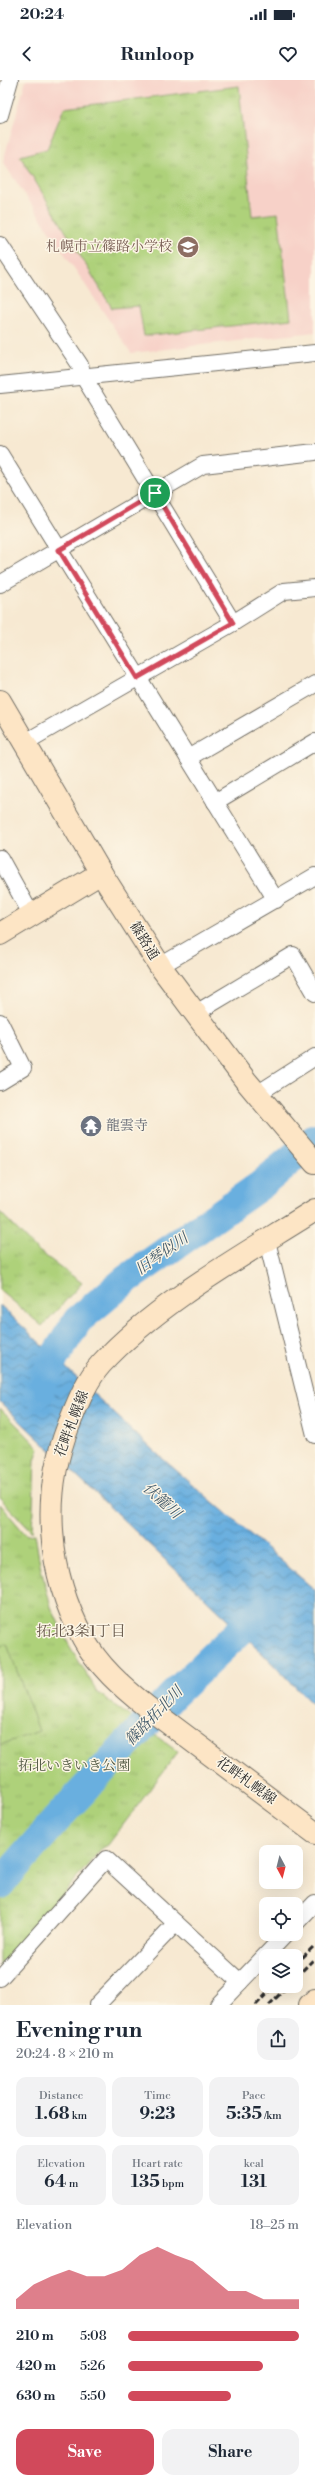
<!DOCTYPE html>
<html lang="en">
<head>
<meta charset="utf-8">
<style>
	body { margin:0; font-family:"Libre Bodoni","Noto Serif JP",serif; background:#f2f2f3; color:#1f2937; height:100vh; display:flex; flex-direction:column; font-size:15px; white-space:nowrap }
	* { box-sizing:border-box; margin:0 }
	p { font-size:13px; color:#747a83 }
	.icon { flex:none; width:22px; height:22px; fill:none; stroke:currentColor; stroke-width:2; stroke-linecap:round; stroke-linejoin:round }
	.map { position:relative; height:1925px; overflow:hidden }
	.details { display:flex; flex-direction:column; background:#fff; flex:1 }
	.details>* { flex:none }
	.needle { width:26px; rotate:173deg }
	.controls { position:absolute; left:259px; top:1765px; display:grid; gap:8px }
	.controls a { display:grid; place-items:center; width:44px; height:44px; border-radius:8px; background:#fff; box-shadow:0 4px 16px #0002; font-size:20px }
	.pin { position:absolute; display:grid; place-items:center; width:34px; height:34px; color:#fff; margin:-17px; border:2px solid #fff; border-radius:50%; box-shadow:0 1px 4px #0007 }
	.round { display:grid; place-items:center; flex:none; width:42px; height:42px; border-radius:12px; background:#f2f2f3 }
	.headline { display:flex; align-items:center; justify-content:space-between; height:68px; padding:0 16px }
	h1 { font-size:22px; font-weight:700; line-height:30px }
	.figures { display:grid; grid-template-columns:repeat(3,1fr); gap:6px; height:68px; padding:4px 16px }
	.figures div { display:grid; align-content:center; border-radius:10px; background:#f2f2f3; text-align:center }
	.figures b { font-size:17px; font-weight:700 }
	.figures small { font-size:11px; font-weight:400 }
	.figures p { font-size:11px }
	.chart { height:112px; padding:8px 16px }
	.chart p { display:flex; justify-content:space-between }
	.chart svg { width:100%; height:72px; margin-top:4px; fill:#d1495b; opacity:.7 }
	.action { display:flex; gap:8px; margin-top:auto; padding:8px 16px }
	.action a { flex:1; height:46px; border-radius:12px; background:#d1495b; color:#fff; font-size:16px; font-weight:700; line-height:46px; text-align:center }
	.action a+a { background:#f2f2f3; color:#1f2937 }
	ul { padding:0 16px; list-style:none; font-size:13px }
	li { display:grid; grid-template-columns:64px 48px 1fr; align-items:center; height:30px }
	li i { height:10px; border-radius:5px; background:#d1495b }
	.status { display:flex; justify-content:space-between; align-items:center; height:28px; padding:0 20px; background:#fff; direction:ltr }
	.status svg { height:11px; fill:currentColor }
	header { display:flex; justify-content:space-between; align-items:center; height:52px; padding:0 16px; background:#fff; font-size:18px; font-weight:700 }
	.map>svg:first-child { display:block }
	.built { fill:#f7d1c8 }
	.grass { fill:url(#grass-tufts); stroke:#6c7e52 }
	.pitch { fill:#aed17a; stroke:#6c7e52 }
	.water { fill:url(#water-waves); stroke:#4a6d85 }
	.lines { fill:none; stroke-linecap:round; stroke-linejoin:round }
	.river { stroke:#69afdf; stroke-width:30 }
	.street-casing { stroke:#726e65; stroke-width:18 }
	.secondary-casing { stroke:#726e65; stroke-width:24 }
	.street { stroke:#fff; stroke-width:16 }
	.secondary { stroke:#fde5c5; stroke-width:22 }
	.rail { stroke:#2b2b2b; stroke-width:3; stroke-dasharray:6 3; stroke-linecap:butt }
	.route-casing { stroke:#fff; stroke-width:8 }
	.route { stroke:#d1495b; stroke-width:5 }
	.labels { text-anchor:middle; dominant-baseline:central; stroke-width:3; stroke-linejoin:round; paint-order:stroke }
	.education-label { font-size:14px; fill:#785e54; stroke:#fcf5e5; text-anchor:end }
	.street-label { font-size:14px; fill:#2b2b2b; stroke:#fcf5e5 }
	.worship-label { font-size:14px; fill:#5b616d; stroke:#fcf5e5; text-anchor:start }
	.park-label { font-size:14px; fill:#4c543f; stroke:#fcf5e5 }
	.water-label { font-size:15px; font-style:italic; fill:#41596a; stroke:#fcf5e5 }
	.neighbourhood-label { font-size:15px; fill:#655648; stroke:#fcf5e5 }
</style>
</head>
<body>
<div class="status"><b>20:24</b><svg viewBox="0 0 49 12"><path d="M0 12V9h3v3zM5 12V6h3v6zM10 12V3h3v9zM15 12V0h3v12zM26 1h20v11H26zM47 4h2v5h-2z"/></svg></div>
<header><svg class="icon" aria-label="back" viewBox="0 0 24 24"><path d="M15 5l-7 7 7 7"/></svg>Runloop<svg class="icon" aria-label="heart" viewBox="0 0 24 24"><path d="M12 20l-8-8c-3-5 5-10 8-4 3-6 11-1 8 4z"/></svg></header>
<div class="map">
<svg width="315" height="1925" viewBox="0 0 315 1925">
	<defs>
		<pattern id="grass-tufts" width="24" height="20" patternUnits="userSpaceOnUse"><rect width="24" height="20" fill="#aed17a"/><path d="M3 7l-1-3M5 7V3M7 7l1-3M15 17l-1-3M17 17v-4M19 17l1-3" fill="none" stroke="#96b46a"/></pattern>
		<pattern id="water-waves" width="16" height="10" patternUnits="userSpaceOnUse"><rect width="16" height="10" fill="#69afdf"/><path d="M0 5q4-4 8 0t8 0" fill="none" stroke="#578fb5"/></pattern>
	</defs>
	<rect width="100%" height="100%" fill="#fcf5e5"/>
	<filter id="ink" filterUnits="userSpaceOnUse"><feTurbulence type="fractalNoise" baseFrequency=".025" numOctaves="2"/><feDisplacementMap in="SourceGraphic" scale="8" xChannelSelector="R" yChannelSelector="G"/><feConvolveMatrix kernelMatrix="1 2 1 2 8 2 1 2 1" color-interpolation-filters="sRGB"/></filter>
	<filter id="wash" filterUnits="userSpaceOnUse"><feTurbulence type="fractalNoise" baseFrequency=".012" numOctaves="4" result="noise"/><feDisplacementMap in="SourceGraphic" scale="16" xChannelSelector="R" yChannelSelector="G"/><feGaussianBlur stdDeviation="0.9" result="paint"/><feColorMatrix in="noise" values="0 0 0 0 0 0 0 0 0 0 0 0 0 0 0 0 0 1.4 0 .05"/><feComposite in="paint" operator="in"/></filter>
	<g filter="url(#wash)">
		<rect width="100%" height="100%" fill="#f7e9d2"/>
		<polygon class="built" points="26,0 315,0 315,252 131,273 3,82"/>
		<g class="grass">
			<polygon points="239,6 252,136 278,133 291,239 144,256 139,226 112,228 20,76 47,69 64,28"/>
			<polygon points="0,1132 36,1169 82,1203 42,1246 0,1210"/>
			<polygon points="0,1328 39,1368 35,1380 32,1452 0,1418"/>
			<polygon points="0,1424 26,1455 35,1454 40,1485 51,1527 69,1565 98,1613 178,1672 108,1765 101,1769 33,1851 0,1887"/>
		</g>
		<polygon class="pitch" points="7,1564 39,1651 0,1665 0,1567"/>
		<polygon class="water" points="0,1225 155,1372 315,1510 315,1627 248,1559 0,1322"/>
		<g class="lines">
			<g class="river">
				<polyline points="38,1314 52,1281 78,1240 127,1199 261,1105 315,1059"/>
				<polyline points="0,1804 65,1730 173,1615 265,1527"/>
			</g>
		</g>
	</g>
	<g filter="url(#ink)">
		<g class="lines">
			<g class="street-casing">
				<g id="street">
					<polyline points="0,35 10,0"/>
					<polyline points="0,165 80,285 83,296 233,543 24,663"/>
					<polyline points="0,305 315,273"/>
					<polyline points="0,374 276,820"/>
					<polyline points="0,504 203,385 315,372"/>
					<polyline points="233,543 284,511 315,508"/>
					<polyline points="188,678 315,604"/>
					<polyline points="215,722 315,662"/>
					<polyline points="0,778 31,834"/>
					<polyline points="160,886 315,796"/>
					<polyline points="196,933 293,875 315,913"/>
					<polyline points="0,942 23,988 0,1002"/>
					<polyline points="257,1014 315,977"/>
					<polyline points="267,1161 315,1355"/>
					<polyline points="296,1843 315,1823"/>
					<polyline points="0,1898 106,1779 240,1902"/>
					<polyline points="97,1925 176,1843"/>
					<polyline points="218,1925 286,1854"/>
				</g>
			</g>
			<g class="secondary-casing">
				<g id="secondary">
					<polyline points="0,621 101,793 160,886 246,1001 315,1083"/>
					<polyline points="0,854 101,793"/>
					<path d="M 315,1130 C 244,1175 158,1222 101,1284 C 85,1302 77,1325 68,1347 C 41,1416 48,1493 83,1558 C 98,1586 122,1607 147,1627 L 315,1753"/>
					<polyline points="310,1925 315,1920"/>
				</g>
			</g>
			<use href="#street" class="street"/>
			<use href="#secondary" class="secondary"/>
			<g class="rail">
				<polyline points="296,1884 315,1865"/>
				<polyline points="296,1897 315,1878"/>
				<polyline points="256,1925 274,1906"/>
				<polyline points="269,1925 288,1906"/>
			</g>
		</g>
	</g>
	<g class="lines" filter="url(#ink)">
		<g class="route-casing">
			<polygon id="route" points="155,413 233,543 137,598 59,470"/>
		</g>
		<use href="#route" class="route"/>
	</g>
	<defs>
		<g id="school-disc" transform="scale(1.15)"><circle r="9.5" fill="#8d6e63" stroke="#fcf5e5"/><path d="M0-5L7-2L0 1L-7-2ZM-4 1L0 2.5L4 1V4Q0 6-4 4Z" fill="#fff"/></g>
		<g id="temple-disc" transform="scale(1.15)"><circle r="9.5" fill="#6b7280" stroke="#fcf5e5"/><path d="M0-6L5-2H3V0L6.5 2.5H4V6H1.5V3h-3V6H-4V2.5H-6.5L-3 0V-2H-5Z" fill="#fff"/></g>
	</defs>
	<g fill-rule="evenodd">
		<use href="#school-disc" x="188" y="167"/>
		<use href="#temple-disc" x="91" y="1046"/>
	</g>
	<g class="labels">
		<g class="education-label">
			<text x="172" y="167">札幌市立篠路小学校</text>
		</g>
		<g class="street-label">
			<text transform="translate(144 861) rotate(58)">篠路通</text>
			<text transform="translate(72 1344) rotate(-69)">花畔札幌線</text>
			<text transform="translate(246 1701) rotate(36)">花畔札幌線</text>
		</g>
		<g class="worship-label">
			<text x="106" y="1046">龍雲寺</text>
		</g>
		<g class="park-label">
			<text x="74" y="1686">拓北いきいき公園</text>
		</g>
		<g class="water-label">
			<text transform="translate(162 1174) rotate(-35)">旧琴似川</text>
			<text transform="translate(162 1421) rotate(42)">伏籠川</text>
			<text transform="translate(154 1636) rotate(-46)">篠路拓北川</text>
		</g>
		<g class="neighbourhood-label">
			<text x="81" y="1551">拓北3条1丁目</text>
		</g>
	</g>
</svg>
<div class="controls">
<a><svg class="needle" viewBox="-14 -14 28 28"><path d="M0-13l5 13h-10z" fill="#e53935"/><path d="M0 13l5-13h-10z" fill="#747a83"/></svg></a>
<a><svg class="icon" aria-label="locate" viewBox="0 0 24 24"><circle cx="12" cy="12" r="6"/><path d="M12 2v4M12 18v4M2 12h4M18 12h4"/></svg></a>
<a><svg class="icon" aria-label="layers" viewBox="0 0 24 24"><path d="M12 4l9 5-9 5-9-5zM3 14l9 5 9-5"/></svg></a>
</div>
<div class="pin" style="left:155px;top:413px;background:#1e9e55"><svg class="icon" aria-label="arrive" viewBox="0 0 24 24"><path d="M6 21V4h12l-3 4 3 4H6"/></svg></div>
</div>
<section class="details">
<div class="headline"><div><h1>Evening run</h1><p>20:24 · 8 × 210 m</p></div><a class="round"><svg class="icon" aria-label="share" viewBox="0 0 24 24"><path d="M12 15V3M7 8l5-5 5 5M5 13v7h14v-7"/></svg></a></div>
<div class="figures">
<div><p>Distance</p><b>1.68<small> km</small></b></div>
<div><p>Time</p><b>9:23</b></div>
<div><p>Pace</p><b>5:35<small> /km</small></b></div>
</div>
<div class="figures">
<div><p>Elevation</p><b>64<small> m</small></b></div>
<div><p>Heart rate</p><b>135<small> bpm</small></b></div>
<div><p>kcal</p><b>131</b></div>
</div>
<div class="chart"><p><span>Elevation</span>18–25 m</p>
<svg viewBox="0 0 160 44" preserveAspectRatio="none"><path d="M0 44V38L10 29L20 24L30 20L40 24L50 24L60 20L70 11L80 6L90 11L100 15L110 24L120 33L130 33L140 38L150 38L160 38V44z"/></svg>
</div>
<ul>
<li><b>210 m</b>5:08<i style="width:100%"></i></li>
<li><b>420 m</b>5:26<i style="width:79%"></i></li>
<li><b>630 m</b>5:50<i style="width:60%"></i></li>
</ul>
<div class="action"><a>Save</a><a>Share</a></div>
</section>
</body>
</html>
